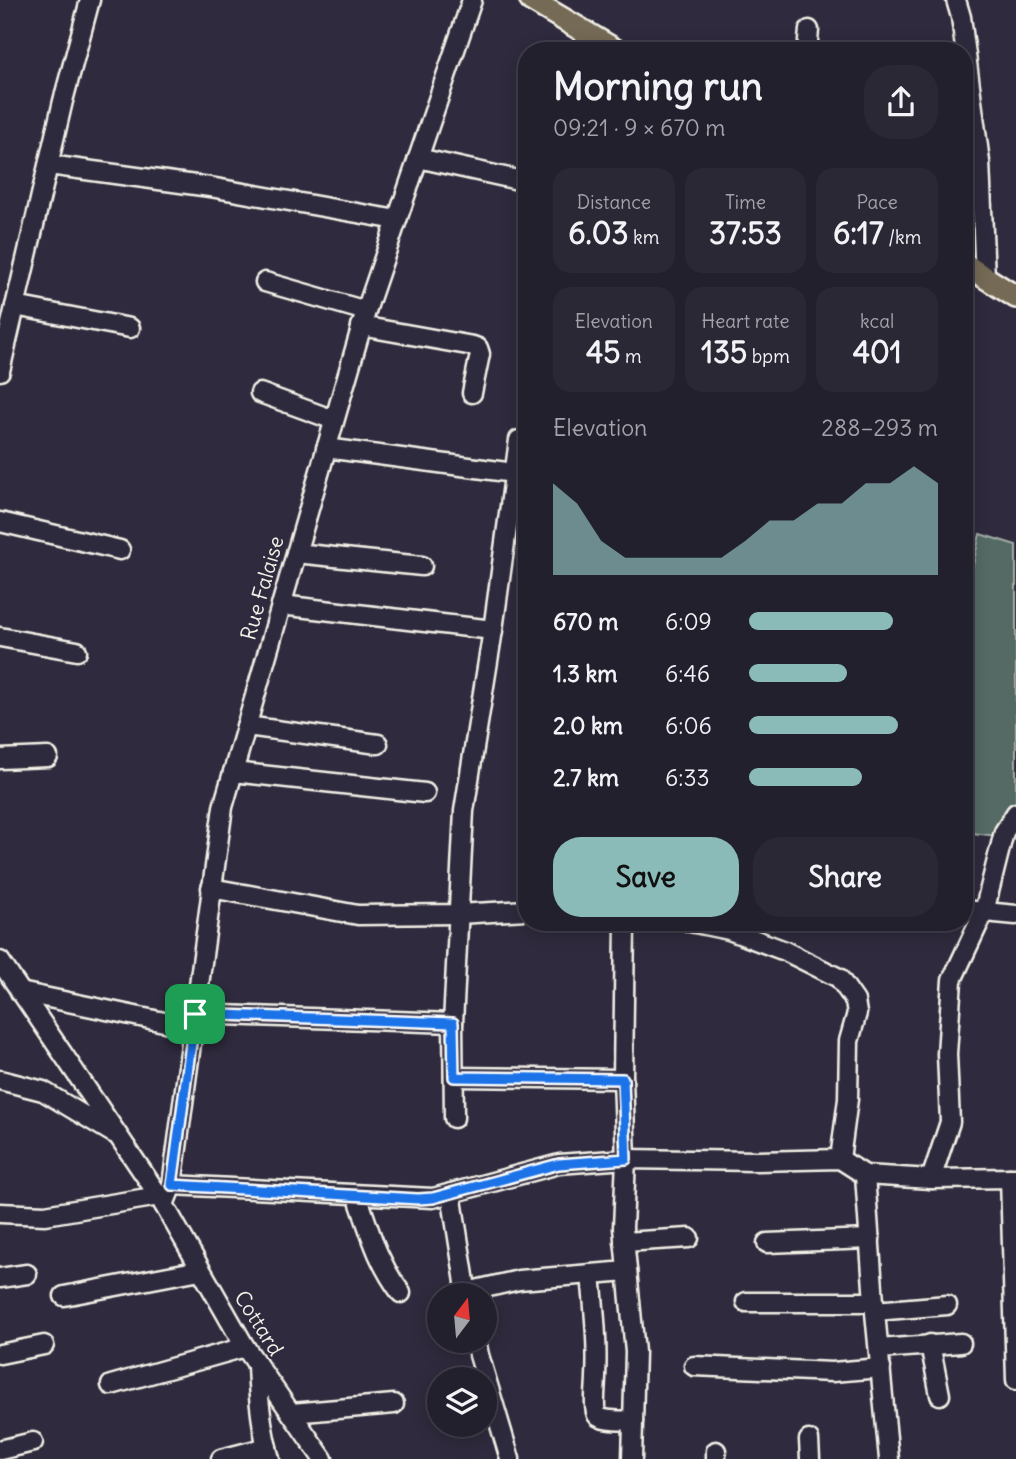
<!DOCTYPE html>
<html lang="en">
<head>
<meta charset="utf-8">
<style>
	body { margin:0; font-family:Delius,sans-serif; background:#2b2836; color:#f1f3f6; height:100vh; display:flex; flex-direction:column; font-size:26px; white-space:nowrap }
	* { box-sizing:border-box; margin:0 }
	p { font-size:23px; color:#a3a3aa }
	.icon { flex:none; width:38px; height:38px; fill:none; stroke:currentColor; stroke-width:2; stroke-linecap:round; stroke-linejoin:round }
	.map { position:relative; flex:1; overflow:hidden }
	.drawer { position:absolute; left:518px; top:42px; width:455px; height:889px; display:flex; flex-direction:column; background:#23202e; border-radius:28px; box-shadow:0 4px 18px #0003,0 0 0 2px #403e4a }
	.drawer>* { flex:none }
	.needle { width:46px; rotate:16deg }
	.tools { position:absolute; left:427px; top:1283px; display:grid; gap:14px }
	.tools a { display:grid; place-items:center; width:70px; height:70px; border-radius:50%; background:#23202e; box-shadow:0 4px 18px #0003,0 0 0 2px #403e4a; font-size:35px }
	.pin { position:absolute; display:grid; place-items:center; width:60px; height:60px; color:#fff; margin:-30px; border-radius:14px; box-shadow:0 4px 10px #0006 }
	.round { display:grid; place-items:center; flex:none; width:74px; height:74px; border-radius:28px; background:#2b2836 }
	.headline { display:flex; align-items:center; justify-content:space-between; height:119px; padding:0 35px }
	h1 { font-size:38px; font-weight:700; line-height:52px }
	.metrics { display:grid; grid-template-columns:repeat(3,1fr); gap:10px; height:119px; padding:7px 35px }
	.metrics div { display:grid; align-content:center; border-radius:18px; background:#2b2836; text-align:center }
	.metrics b { font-size:30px; font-weight:700 }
	.metrics small { font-size:19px; font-weight:400 }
	.metrics p { font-size:19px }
	.chart { height:196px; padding:14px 35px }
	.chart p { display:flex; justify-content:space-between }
	.chart svg { width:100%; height:126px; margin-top:7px; fill:#8bbbb9; opacity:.7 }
	.action { display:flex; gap:14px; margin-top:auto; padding:14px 35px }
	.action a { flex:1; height:80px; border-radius:28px; background:#8bbbb9; color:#111; font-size:28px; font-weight:700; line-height:80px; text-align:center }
	.action a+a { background:#2b2836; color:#f1f3f6 }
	ul { padding:0 35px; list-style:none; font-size:23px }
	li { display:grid; grid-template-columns:112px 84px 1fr; align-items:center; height:52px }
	li i { height:18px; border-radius:9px; background:#8bbbb9 }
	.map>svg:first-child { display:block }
	.green { fill:#546a65; stroke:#a4aea6; stroke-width:2 }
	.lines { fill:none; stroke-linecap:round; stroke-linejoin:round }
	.minor-casing { stroke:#f4f1e8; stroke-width:23 }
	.major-casing { stroke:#f4f1e8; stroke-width:26 }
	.minor { stroke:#2f2a3d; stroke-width:18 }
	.major { stroke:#746b55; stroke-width:21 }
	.route-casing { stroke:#fff; stroke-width:14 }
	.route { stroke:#1a73e8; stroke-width:9 }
	.labels { text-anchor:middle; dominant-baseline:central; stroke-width:5; stroke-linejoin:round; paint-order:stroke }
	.street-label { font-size:21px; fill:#f4f1e8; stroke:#2f2a3d }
</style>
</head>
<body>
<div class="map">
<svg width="1016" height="1459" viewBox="0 0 1016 1459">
	<rect width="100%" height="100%" fill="#2f2a3d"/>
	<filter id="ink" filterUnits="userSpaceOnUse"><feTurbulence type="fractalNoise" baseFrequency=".0143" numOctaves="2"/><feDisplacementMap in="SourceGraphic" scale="14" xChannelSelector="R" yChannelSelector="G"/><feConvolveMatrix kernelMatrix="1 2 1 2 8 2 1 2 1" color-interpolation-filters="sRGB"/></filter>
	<g filter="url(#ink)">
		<polygon class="green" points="980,534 1016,545 1016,803 997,836 964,832 964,603"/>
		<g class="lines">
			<g class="minor-casing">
				<g id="minor">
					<polyline points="956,0 961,17 980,162 985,278"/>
					<polyline points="807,51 809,30"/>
					<polyline points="418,158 527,182"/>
					<polyline points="49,165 210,187 397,220"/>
					<polyline points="265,282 366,311"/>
					<polyline points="15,306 130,328"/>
					<polyline points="361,326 473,346 478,348 480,354 472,393"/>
					<polyline points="0,371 63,101 90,0"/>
					<polyline points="260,393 334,420"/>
					<polyline points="326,448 514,473"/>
					<polyline points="0,522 120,550"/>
					<polyline points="296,553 422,566"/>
					<polyline points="281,605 493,630"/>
					<polyline points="0,637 77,651"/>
					<polyline points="246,726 378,744"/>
					<polyline points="0,759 48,757"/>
					<polyline points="233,772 425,793"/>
					<polyline points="211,888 358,915 458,914 527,910"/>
					<polyline points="964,910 1016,915"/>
					<polyline points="625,922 623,1079 626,1159 623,1228 635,1352 632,1459"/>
					<polyline points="690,922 729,930 785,951 839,978 855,1001 857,1013 849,1041 848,1099 840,1159"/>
					<polyline points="0,961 159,1196 245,1347 323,1459"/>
					<polyline points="20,992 193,1028"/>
					<polyline points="195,1014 453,1023 454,1118"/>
					<polyline points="453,1023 464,811 493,630 519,440"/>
					<polyline points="454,1077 623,1079"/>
					<polyline points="0,1080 43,1091 113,1133"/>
					<polyline points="865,1175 874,1302 889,1459"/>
					<polyline points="1010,1178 1016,1380"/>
					<polyline points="931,1179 950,1122 947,1054 952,980 984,912 1004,832 1016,813"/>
					<polyline points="172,1185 433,1198 559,1164 626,1159 757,1161 840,1159 865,1175 931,1179 1016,1178"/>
					<polyline points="451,1193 467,1295"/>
					<path d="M 357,1195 C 370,1232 377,1261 401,1293"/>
					<polyline points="164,1205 172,1185 223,807 366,311 472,0"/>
					<polyline points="0,1213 45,1215 159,1196"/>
					<polyline points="624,1242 689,1238"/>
					<polyline points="767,1243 870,1239"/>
					<path d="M 591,1274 C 594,1308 598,1343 596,1377 C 596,1386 593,1408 597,1415 C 601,1422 625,1420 633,1421"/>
					<polyline points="0,1278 27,1274"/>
					<polyline points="467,1292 519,1280 627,1271"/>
					<polyline points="64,1296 200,1270"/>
					<polyline points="746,1302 874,1302"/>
					<polyline points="875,1311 947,1305"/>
					<polyline points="476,1340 479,1355 510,1459"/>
					<polyline points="930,1344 940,1395"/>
					<polyline points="879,1349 961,1343"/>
					<polyline points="0,1354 44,1345"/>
					<path d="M 257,1364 C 258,1396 261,1428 270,1459"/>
					<polyline points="694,1366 832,1372 881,1368"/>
					<polyline points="111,1385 245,1347"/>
					<polyline points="292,1413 394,1404"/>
					<polyline points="809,1440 810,1459"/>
					<polyline points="0,1450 33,1442"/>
					<polyline points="716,1451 716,1459"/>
					<polyline points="221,1459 267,1447"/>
				</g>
			</g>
			<g class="major-casing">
				<g id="major">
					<polyline points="531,0 617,51"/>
					<polyline points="964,264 1016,297"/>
				</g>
			</g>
			<use href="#minor" class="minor"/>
			<use href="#major" class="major"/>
		</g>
	</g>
	<g class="lines" filter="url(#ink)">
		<g class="route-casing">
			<polygon id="route" points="195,1014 453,1023 454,1077 623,1079 626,1159 559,1164 433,1198 418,1199 172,1185"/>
		</g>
		<use href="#route" class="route"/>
	</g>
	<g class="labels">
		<g class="street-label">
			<text transform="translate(262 588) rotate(-74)">Rue Falaise</text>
			<text transform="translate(259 1323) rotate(58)">Cottard</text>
		</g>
	</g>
</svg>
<div class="tools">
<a><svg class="needle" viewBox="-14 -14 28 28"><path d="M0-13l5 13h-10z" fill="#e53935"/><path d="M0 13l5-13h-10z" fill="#a3a3aa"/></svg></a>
<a><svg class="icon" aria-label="layers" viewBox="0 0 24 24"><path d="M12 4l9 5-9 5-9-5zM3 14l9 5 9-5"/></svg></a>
</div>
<div class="pin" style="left:195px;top:1014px;background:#1e9e55"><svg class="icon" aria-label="arrive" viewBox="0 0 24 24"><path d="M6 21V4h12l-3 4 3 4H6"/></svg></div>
<section class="drawer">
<div class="headline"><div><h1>Morning run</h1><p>09:21 · 9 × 670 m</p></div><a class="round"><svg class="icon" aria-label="share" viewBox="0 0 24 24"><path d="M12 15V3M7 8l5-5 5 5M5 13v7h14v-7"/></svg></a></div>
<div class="metrics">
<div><p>Distance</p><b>6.03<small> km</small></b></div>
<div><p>Time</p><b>37:53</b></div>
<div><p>Pace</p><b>6:17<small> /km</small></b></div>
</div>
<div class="metrics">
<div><p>Elevation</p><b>45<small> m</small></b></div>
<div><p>Heart rate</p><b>135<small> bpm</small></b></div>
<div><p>kcal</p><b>401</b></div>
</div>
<div class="chart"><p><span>Elevation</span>288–293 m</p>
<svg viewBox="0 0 160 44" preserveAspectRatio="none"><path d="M0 44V12L10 19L20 32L30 38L40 38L50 38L60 38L70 38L80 32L90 25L100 25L110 19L120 19L130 12L140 12L150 6L160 12V44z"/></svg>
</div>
<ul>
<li><b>670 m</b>6:09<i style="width:76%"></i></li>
<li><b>1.3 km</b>6:46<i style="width:52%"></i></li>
<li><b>2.0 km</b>6:06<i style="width:79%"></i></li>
<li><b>2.7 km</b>6:33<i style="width:60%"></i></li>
</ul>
<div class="action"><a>Save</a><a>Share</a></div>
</section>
</div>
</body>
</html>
